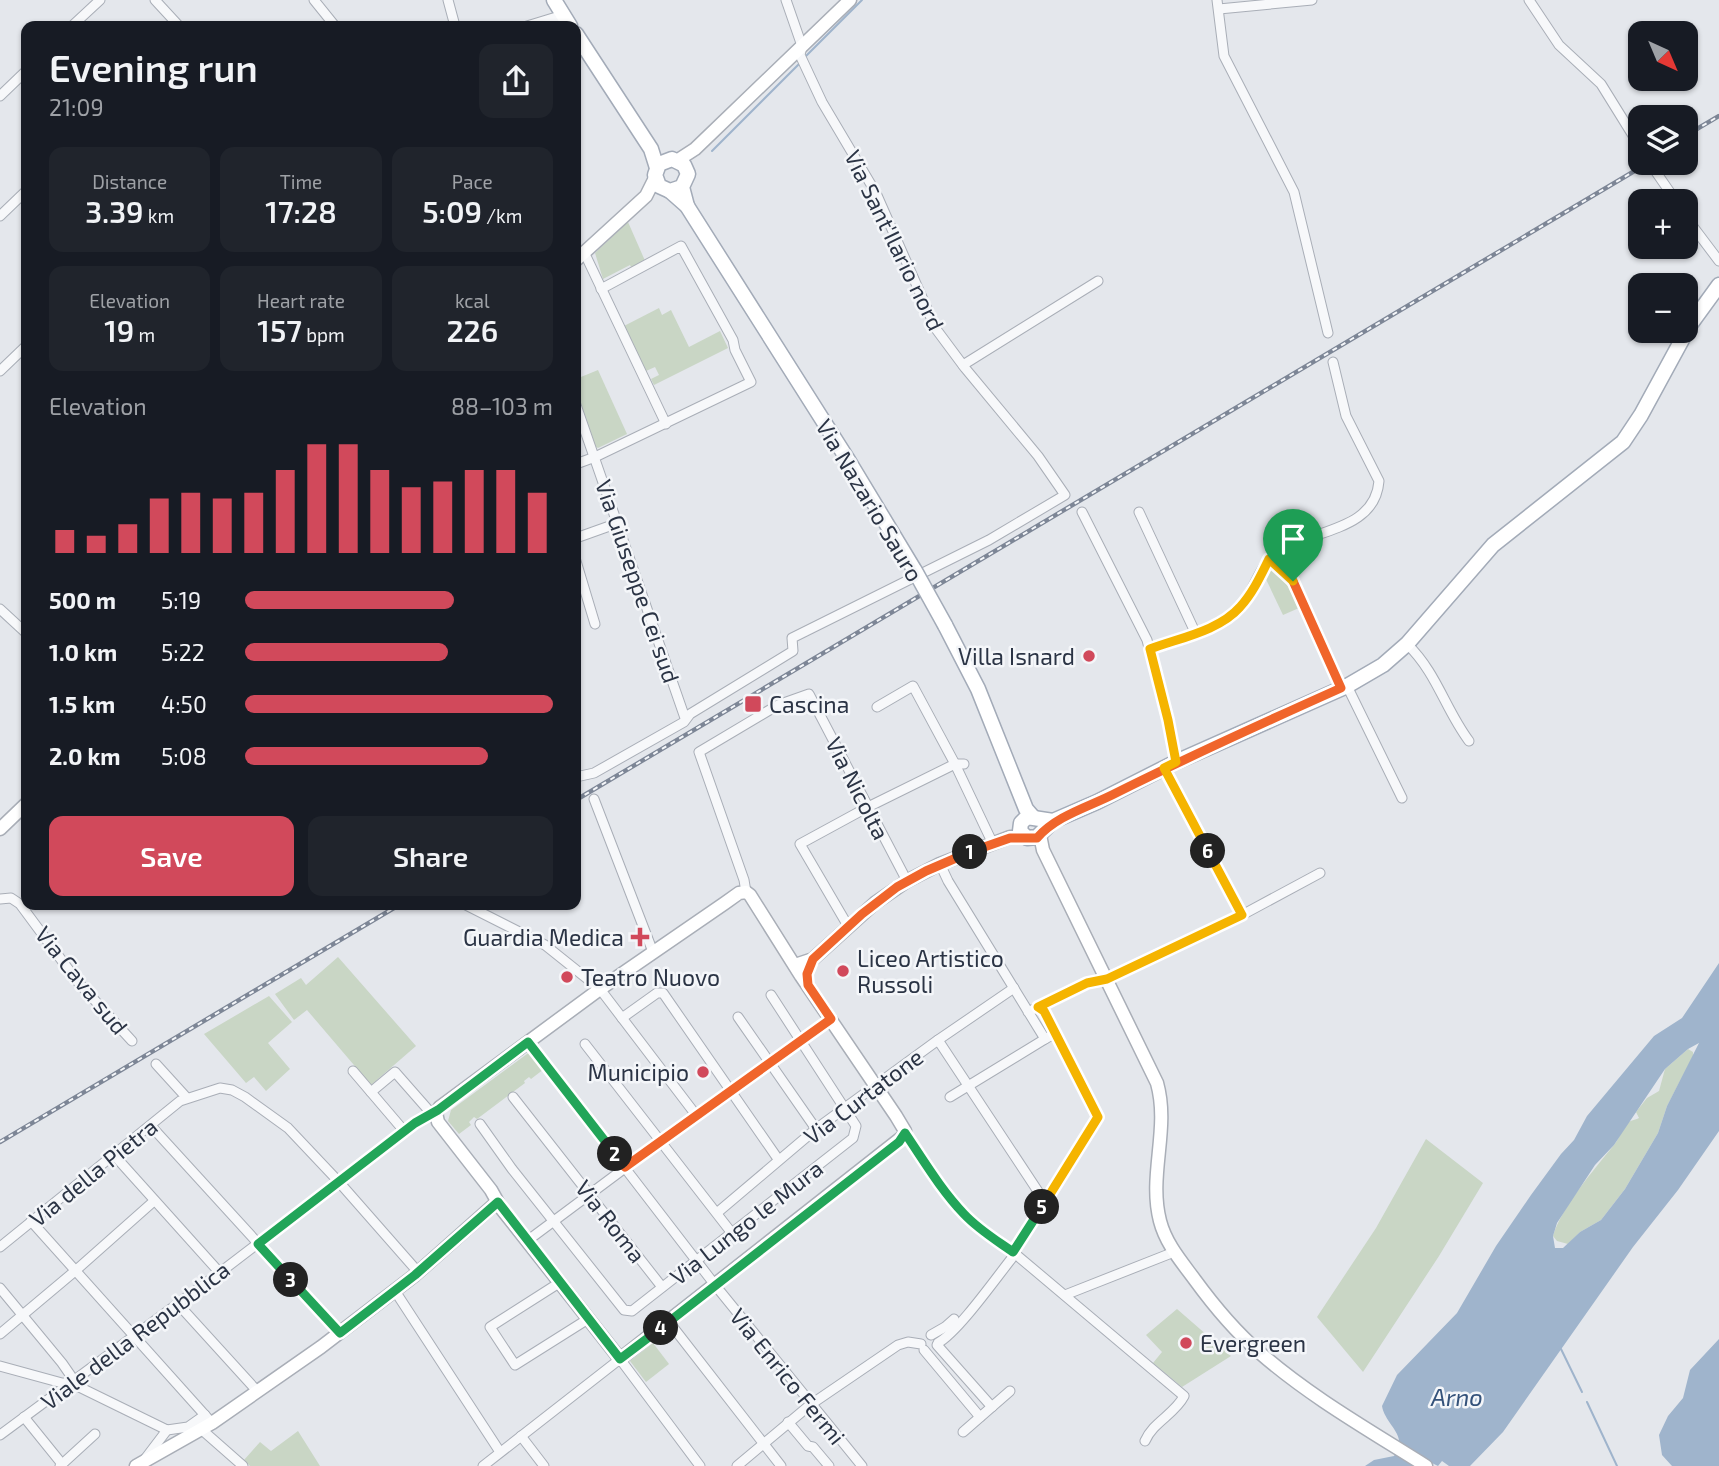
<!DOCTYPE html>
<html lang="en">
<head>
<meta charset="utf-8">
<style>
	body { margin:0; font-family:"Exo 2",sans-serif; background:#20242c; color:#f1f3f6; height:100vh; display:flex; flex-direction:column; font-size:26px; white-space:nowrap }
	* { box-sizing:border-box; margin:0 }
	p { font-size:23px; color:#9ea1a6 }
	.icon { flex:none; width:38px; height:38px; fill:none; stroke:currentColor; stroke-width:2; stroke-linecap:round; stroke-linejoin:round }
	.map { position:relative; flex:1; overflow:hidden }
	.panel { position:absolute; left:21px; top:21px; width:560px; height:889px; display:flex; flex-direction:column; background:#171b24; border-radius:14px; box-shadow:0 2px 5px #0004 }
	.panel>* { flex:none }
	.needle { width:46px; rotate:136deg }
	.controls { position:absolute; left:1628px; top:21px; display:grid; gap:14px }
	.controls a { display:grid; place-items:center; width:70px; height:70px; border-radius:14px; background:#171b24; box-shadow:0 2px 5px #0004; font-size:35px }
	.pin { position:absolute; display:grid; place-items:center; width:60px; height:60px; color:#fff; margin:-72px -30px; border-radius:50% 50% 50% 0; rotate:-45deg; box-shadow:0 0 7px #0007 }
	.pin .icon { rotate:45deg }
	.km { position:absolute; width:35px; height:35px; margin:-18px; border-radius:50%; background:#222; color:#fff; font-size:19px; line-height:35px; text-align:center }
	.round { display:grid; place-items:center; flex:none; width:74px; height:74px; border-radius:14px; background:#20242c }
	.summary { display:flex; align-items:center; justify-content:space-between; height:119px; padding:0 28px }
	h1 { font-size:38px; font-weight:600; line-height:52px }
	.figures { display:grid; grid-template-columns:repeat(3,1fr); gap:10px; height:119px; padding:7px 28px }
	.figures div { display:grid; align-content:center; border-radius:14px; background:#20242c; text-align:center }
	.figures b { font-size:30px; font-weight:600 }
	.figures small { font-size:19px; font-weight:400 }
	.figures p { font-size:19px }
	.chart { height:196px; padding:14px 28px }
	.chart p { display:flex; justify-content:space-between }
	.chart svg { width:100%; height:126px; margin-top:7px; stroke:#d1495b; stroke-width:6 }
	.cta { display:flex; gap:14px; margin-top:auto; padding:14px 28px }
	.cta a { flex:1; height:80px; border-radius:14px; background:#d1495b; color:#fff; font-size:28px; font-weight:600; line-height:80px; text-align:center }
	.cta a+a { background:#20242c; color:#f1f3f6 }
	ul { padding:0 28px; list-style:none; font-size:23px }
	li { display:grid; grid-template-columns:112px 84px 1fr; align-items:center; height:52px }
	li i { height:18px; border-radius:9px; background:#d1495b }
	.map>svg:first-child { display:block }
	.green { fill:#c9d6c5 }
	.water { fill:#9fb4cc; fill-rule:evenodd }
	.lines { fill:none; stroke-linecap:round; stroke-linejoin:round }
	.stream { stroke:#9fb4cc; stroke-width:2 }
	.street-casing { stroke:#a9aeb7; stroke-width:11 }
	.secondary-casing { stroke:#a9aeb7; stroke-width:15 }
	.primary-casing { stroke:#a3abb8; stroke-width:17 }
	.street { stroke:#f7f8fa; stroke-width:9 }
	.secondary { stroke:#fff; stroke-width:12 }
	.primary { stroke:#fff; stroke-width:14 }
	.rail-casing { stroke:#7d8696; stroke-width:4.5 }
	.rail { stroke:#f4f6f9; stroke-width:2; stroke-dasharray:5; stroke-linecap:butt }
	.primary-bridge-casing { stroke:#a3abb8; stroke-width:17; stroke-linecap:butt }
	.primary-bridge { stroke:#fff; stroke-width:14 }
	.split-1-casing { stroke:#fff; stroke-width:14 }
	.split-2-casing { stroke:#fff; stroke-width:14 }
	.split-3-casing { stroke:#fff; stroke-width:14 }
	.split-4-casing { stroke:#fff; stroke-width:14 }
	.split-5-casing { stroke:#fff; stroke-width:14 }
	.split-6-casing { stroke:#fff; stroke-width:14 }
	.split-7-casing { stroke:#fff; stroke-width:14 }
	.split-1 { stroke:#f0652b; stroke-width:9 }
	.split-2 { stroke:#f0652b; stroke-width:9 }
	.split-3 { stroke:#22a559; stroke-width:9 }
	.split-4 { stroke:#22a559; stroke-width:9 }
	.split-5 { stroke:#22a559; stroke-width:9 }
	.split-6 { stroke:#f5b400; stroke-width:9 }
	.split-7 { stroke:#f5b400; stroke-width:9 }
	.poi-dot { fill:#d1495b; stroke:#f4f6f9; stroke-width:2.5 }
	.labels { text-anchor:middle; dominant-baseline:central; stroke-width:5; stroke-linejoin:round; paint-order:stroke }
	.street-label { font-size:23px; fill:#2b3445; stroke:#f4f6f9 }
	.poi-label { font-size:23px; fill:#2b3445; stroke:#f4f6f9; text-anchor:start }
	.water-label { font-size:24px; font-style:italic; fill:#34527a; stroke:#f4f6f9 }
</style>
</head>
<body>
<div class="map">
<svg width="1719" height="1466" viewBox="0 0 1719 1466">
	<rect width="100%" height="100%" fill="#e4e7ec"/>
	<g class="green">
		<polygon points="628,222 646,263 632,269 630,265 603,279 595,253"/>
		<polygon points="659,308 662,315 671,310 689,347 720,331 728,348 654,385 651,379 659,375 655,367 646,371 624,326"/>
		<polygon points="598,370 627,434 598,448 596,447 576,393 576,379"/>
		<polygon points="1270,568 1287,583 1299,608 1283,615 1264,575"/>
		<polygon points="338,957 416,1046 371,1085 307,1010 294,1020 275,994 301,978 306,985"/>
		<polygon points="269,996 292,1022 268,1043 290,1069 266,1091 254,1077 246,1083 204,1034"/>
		<path d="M 1688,1049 L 1693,1052 L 1693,1056 L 1667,1106 L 1658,1133 L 1625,1189 L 1601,1220 L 1580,1232 L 1568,1244 L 1557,1241 L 1553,1236 C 1562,1206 1594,1170 1614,1145 C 1620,1138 1622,1127 1629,1122 C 1630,1121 1637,1119 1639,1118 L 1636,1112 L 1647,1098 L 1659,1091 L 1665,1069 Z"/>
		<polygon points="531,1051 544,1069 531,1079 529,1077 524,1081 525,1083 477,1119 474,1117 469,1122 471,1125 459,1134 448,1121 451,1110"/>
		<polygon points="1426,1139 1483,1183 1439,1256 1363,1372 1317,1317 1376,1228"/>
		<polygon points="1177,1309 1231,1356 1182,1387 1153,1363 1162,1352 1146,1335"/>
		<polygon points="653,1343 669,1364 646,1382 630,1361"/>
		<polygon points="298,1431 320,1466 250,1466 244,1460 260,1442 271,1451"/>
	</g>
	<g class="water">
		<path d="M 1719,963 L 1719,1131 L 1678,1190 L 1633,1247 L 1503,1432 L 1470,1466 L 1449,1466 L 1442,1461 L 1438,1466 L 1432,1463 L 1428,1466 L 1365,1466 L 1374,1460 L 1394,1456 C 1410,1436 1385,1425 1382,1406 L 1397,1375 L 1457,1313 L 1496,1246 L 1531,1195 L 1561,1154 L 1574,1140 L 1587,1116 L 1654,1036 L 1682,1018 ZM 1699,1043 L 1667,1106 L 1658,1133 L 1625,1189 L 1601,1220 L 1580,1232 L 1563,1248 L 1555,1248 L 1553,1236 L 1557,1223 L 1595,1165 L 1614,1145 L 1665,1069 L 1688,1049 Z"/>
		<polygon points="1719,1339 1719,1466 1672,1466 1662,1455 1659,1435 1668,1416 1683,1398 1690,1370"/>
	</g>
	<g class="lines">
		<g class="stream">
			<polyline points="806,56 862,0"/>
			<polyline points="712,151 800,63"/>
			<polyline points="1561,1349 1582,1392"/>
			<polyline points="1587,1402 1617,1466"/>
		</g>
		<g class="street-casing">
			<g id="street">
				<polyline points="155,0 179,26"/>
				<polyline points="314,0 335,26"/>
				<polyline points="448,0 455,26"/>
				<polyline points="1217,0 1224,56 1294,192 1328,333"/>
				<polyline points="1529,0 1559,45 1601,84 1637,142"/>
				<polyline points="1219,9 1312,0"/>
				<polyline points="72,26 100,0"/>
				<polyline points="527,26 563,15"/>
				<polyline points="0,96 26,71"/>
				<polyline points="1656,172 1676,201"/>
				<polyline points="0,216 26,191"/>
				<polyline points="1685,216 1719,261"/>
				<polyline points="584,252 666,424"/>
				<polyline points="963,365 1098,281"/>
				<polyline points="0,371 26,346"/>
				<polyline points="576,405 685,718"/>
				<polyline points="576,464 595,457 751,382 735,350 733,340 681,246 601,289"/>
				<polyline points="1082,512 1147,640 1168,721 1176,762"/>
				<polyline points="1139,512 1195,632"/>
				<polyline points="576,538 618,523"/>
				<polyline points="1270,559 1291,578 1296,586 1341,688"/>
				<polyline points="576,561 595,624"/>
				<polyline points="0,609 26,633"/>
				<path d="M 1407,644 C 1437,673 1445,709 1469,741"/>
				<path d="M 1150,649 C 1178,638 1223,629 1242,605 C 1254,590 1259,567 1274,555 C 1305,529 1375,534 1379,481 L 1346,416 L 1333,362"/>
				<polyline points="1347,686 1402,798"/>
				<polyline points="877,707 913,686 955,764 993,844"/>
				<polyline points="1164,768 1242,915"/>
				<polyline points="576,777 594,773 684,722 690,714 793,651 792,638 989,540 1065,495 1038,456 965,368 936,329 876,193 822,102 800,55 802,46 786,0"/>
				<polyline points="594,799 653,952"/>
				<polyline points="940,864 948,881 1045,1039 1056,1033 1044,1011 1038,1007 1028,1012"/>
				<polyline points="746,892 744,880 699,752 778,705 809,694 907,881"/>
				<polyline points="0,899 11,898 20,904 77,981 132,1041"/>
				<polyline points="466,905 545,945 600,989 696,1115"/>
				<polyline points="848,926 800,844 868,807 955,764 964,764"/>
				<polyline points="1038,1007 1087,983 1113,977 1242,915 1320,873"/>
				<polyline points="738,1017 816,1129"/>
				<polyline points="622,1018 657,993 663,993 778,1159"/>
				<polyline points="938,1040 1045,1202"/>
				<polyline points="528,1042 715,1285 862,1466"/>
				<polyline points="585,1044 731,1232"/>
				<polyline points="156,1064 186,1097"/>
				<polyline points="353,1071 405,1132"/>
				<polyline points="371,1092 395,1072 431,1113"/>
				<polyline points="513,1097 662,1287"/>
				<polyline points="950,1097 1045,1039"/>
				<polyline points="480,1124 512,1169 624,1310 632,1311 853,1138 856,1126 771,995"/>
				<polyline points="151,1126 340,1333"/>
				<path d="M 905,1133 L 935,1177 L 965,1215 L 981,1230 L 1013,1252 L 1184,1396 C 1175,1414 1153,1422 1145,1441"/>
				<polyline points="114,1155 220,1273"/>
				<polyline points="718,1212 816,1129 938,1040 1014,988"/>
				<polyline points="31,1221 212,1423"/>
				<polyline points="527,1241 696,1115 831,1019"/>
				<polyline points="0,1247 180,1101 220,1088 232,1090 245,1097 288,1128 339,1182 418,1272"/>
				<polyline points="559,1283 490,1327 515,1365 588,1319"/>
				<polyline points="0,1288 62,1363 71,1376 71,1383"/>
				<polyline points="395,1291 500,1452"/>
				<polyline points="1065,1295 1169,1254"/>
				<polyline points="178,1304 258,1392"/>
				<polyline points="669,1322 781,1466"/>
				<polyline points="0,1334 75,1271 154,1201"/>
				<polyline points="931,1335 945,1327 954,1319"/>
				<path d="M 938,1343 C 958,1332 996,1278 1012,1258 L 1013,1252 L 1098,1117 L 1056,1033"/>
				<polyline points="937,1345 992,1407"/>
				<polyline points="924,1350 980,1417"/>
				<polyline points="0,1366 62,1383 71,1383 167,1430 188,1427 205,1415"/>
				<polyline points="24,1417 62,1464"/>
				<polyline points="788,1422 808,1446 813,1447 829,1466"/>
				<polyline points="201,1429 243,1466"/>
				<polyline points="963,1432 1010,1391"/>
				<polyline points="0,1435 214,1277 415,1123 437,1110"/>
				<polyline points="521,1436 544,1466"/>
				<polyline points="145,1459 167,1430"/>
				<polyline points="60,1466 95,1434"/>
				<polyline points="483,1466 620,1359 700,1466"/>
				<polyline points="737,1466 810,1405 898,1345 908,1342 921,1344"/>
			</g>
		</g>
		<g class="secondary-casing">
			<g id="secondary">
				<polyline points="678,160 695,149 850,0"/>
				<polyline points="576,260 646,196 655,178"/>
				<polyline points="0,829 26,804"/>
				<path d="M 1040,835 L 1043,850 L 1157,1083 C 1170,1129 1148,1175 1160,1221 C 1166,1244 1181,1261 1195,1280 C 1214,1306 1235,1331 1259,1352 C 1309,1396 1369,1430 1426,1466"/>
				<polygon points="746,892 750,895 801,976 896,1116 905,1131 905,1135 620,1359 501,1208 491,1190 438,1122 436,1113 440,1107 600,989 725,903 739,893"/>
				<polyline points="795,965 813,959 875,903 907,881 940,864 1010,837 1024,837"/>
				<polyline points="136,1466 212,1423 321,1347 415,1275 497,1202"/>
			</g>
		</g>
		<g class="primary-casing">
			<g id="primary">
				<polyline points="554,0 570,26"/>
				<polyline points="576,34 651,149 657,168"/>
				<polyline points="682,187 670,191 659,186 655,175 659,164 672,159 684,165 688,174 682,187 687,206"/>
				<polyline points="670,191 687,206 848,460 915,571"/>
				<polyline points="945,625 978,689 1026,809 1033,817"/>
				<polyline points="1053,821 1027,817 1021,823 1020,831 1027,838 1037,837 1053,821 1097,802 1176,762 1347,686 1383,665 1407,644 1493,545 1623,442 1641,415 1690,325 1719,285"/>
			</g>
		</g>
		<use href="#street" class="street"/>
		<use href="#secondary" class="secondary"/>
		<use href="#primary" class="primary"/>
		<g class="rail-casing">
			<g id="rail">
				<polyline points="1685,136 1719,116"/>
				<polyline points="576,800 1648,163"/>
				<polyline points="0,1142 399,905"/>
			</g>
		</g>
		<use href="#rail" class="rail"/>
		<g class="primary-bridge-casing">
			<polyline id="primary-bridge" points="915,571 945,625"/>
		</g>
		<use href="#primary-bridge" class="primary-bridge"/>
	</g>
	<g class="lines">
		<g class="split-1-casing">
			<path id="split-1" d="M 970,852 L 1010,838 L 1037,838 C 1057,815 1089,807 1116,793 C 1190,756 1265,722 1341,688 L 1293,581"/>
		</g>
		<g class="split-2-casing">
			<polyline id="split-2" points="615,1154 625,1167 831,1019 808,985 807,974 813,959 862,914 897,887 926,871 970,852"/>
		</g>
		<g class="split-3-casing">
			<polyline id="split-3" points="291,1280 258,1244 415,1123 438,1110 528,1042 615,1154"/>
		</g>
		<g class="split-4-casing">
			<polyline id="split-4" points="291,1280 340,1333 415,1275 498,1202 620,1359 661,1328"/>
		</g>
		<g class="split-5-casing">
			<path id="split-5" d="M 661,1328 L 899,1142 L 905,1133 C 924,1161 941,1190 964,1214 C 979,1230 996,1240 1013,1252 L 1042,1207"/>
		</g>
		<g class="split-6-casing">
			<polyline id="split-6" points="1042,1207 1098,1117 1044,1011 1038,1007 1087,983 1107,979 1242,915 1208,851"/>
		</g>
		<g class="split-7-casing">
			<path id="split-7" d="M 1208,851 L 1164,768 L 1176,762 L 1168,720 L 1150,649 C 1179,638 1219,631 1240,607 C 1253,593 1261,575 1269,559 L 1293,581"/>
		</g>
		<use href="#split-1" class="split-1"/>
		<use href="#split-2" class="split-2"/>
		<use href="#split-3" class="split-3"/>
		<use href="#split-4" class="split-4"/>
		<use href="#split-5" class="split-5"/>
		<use href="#split-6" class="split-6"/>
		<use href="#split-7" class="split-7"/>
	</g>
	<g class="poi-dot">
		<circle cx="1089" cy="656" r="7"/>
		<rect x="744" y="695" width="18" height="18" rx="3.5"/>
		<path d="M636.5 926.5h7v7h7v7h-7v7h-7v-7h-7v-7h7z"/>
		<circle cx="843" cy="971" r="7"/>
		<circle cx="567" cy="977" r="7"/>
		<circle cx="703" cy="1072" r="7"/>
		<circle cx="1186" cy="1343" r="7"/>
	</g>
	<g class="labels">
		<g class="street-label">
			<text transform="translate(895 240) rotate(64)">Via Sant'Ilario nord</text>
			<text transform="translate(870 500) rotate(59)">Via Nazario Sauro</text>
			<text transform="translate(638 581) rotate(71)">Via Giuseppe Cei sud</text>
			<text transform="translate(858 788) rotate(63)">Via Nicolta</text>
			<text transform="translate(82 980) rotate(51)">Via Cava sud</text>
			<text transform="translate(863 1096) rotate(-37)">Via Curtatone</text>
			<text transform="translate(93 1172) rotate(-39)">Via della Pietra</text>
			<text transform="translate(611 1221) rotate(52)">Via Roma</text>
			<text transform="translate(746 1222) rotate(-38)">Via Lungo le Mura</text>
			<text transform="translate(135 1335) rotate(-37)">Viale della Repubblica</text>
			<text transform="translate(788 1376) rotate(51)">Via Enrico Fermi</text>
		</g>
		<g class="poi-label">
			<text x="1075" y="656" text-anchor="end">Villa Isnard</text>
			<text x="769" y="704">Cascina</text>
			<text x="624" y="937" text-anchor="end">Guardia Medica</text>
			<text x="857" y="958">Liceo Artistico<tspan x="857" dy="26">Russoli</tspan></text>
			<text x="581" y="977">Teatro Nuovo</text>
			<text x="689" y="1072" text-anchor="end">Municipio</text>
			<text x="1200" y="1343">Evergreen</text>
		</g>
		<g class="water-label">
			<text x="1457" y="1396">Arno</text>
		</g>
	</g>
</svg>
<div class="controls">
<a><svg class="needle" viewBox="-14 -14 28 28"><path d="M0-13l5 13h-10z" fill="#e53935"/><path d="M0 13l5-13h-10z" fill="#9ea1a6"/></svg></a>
<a><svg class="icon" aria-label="layers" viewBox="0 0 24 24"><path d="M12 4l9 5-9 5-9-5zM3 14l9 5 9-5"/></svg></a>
<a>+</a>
<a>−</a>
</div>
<div class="pin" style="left:1293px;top:581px;background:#1e9e55"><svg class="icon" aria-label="arrive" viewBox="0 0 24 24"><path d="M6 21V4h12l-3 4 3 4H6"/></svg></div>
<b class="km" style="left:970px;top:852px">1</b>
<b class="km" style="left:615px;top:1154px">2</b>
<b class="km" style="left:291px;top:1280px">3</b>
<b class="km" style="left:661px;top:1328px">4</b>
<b class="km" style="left:1042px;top:1207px">5</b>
<b class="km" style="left:1208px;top:851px">6</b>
<section class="panel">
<div class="summary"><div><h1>Evening run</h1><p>21:09</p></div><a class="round"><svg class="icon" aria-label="share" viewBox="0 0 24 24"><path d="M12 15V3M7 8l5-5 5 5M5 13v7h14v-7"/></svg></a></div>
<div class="figures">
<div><p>Distance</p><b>3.39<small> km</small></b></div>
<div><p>Time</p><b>17:28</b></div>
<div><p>Pace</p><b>5:09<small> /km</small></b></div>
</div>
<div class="figures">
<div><p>Elevation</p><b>19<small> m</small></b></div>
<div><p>Heart rate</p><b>157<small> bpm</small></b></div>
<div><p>kcal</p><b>226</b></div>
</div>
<div class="chart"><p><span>Elevation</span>88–103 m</p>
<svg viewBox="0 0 160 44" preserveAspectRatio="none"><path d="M5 44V36M15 44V38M25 44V34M35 44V25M45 44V23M55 44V25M65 44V23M75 44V15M85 44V6M95 44V6M105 44V15M115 44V21M125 44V19M135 44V15M145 44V15M155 44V23"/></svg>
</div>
<ul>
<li><b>500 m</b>5:19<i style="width:68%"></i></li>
<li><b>1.0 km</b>5:22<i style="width:66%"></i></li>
<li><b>1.5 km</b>4:50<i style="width:100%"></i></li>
<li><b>2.0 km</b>5:08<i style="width:79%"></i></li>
</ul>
<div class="cta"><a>Save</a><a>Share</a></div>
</section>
</div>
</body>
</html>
